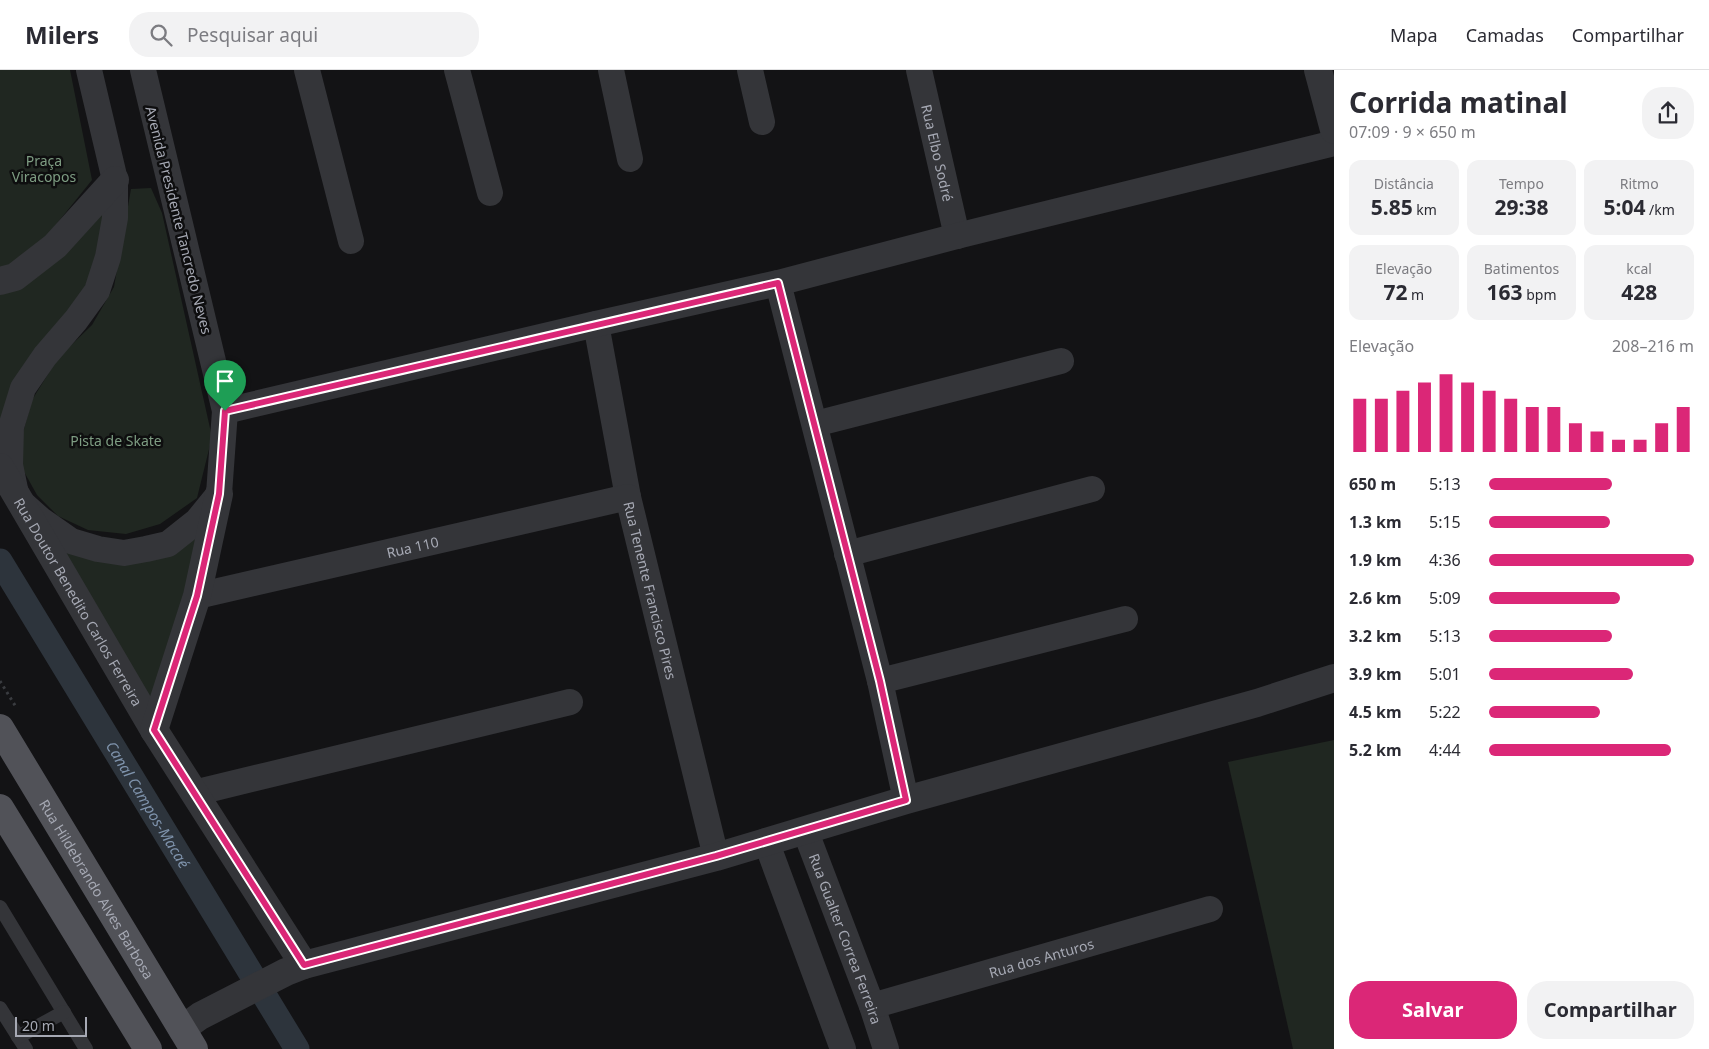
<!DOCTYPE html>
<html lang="pt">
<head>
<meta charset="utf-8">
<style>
	body { margin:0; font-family:"Noto Sans",sans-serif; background:#f2f2f3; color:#2b2b33; height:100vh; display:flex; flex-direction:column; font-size:19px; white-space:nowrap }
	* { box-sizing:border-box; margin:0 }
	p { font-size:16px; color:#7c7c81 }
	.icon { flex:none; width:28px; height:28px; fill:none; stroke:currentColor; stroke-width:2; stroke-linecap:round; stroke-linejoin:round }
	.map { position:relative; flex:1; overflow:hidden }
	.side { display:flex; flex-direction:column; background:#fff; width:375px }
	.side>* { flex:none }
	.scale { position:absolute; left:15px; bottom:12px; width:72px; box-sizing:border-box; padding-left:5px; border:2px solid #a6a9b4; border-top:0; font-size:14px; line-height:18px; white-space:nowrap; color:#a6a9b4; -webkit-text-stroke:4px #0e0e0f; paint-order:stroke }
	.pin { position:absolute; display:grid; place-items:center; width:42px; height:42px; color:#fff; margin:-51px -21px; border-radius:50% 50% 50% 0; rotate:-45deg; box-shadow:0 0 5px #0007 }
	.pin .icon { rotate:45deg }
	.round { display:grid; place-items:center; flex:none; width:52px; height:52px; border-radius:20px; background:#f2f2f3 }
	.overview { display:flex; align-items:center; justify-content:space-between; height:85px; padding:0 15px }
	h1 { font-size:28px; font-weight:700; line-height:38px }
	.stats { display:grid; grid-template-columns:repeat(3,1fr); gap:8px; height:85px; padding:5px 15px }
	.stats div { display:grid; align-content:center; border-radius:12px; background:#f2f2f3; text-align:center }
	.stats b { font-size:21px; font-weight:700 }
	.stats small { font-size:14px; font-weight:400 }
	.stats p { font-size:14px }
	.chart { height:140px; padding:10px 15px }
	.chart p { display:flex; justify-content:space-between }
	.chart svg { width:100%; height:90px; margin-top:5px; stroke:#db2777; stroke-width:6 }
	.cta { display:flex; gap:10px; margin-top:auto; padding:10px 15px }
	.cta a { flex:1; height:58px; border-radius:20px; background:#db2777; color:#fff; font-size:20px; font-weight:700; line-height:58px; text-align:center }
	.cta a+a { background:#f2f2f3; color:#2b2b33 }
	ul { padding:0 15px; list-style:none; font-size:16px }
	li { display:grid; grid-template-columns:80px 60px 1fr; align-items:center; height:38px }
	li i { height:12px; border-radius:6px; background:#db2777 }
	header { display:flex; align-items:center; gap:30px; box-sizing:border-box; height:70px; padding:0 25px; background:#fff; border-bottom:1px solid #e1e1e2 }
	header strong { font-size:24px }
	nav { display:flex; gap:28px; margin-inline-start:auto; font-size:18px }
	.search { width:350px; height:45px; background:#f2f2f3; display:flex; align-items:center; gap:12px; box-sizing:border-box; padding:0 18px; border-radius:20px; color:#7c7c81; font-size:19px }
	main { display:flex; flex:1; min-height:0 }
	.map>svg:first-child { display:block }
	.green { fill:#202721 }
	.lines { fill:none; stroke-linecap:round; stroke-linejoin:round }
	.canal { stroke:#2d343c; stroke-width:25 }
	.path { stroke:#3a3c40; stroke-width:3; stroke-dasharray:2.5 4; stroke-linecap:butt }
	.service { stroke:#343539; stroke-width:14 }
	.minor { stroke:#343539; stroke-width:26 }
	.tertiary { stroke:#343539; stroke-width:28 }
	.primary { stroke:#515258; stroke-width:28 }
	.route-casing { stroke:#fff; stroke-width:10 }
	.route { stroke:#db2777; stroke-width:6 }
	.labels { text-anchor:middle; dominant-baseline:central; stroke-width:5; stroke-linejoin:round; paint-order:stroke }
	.street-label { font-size:14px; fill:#a6a9b4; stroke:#0e0e0f }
	.park-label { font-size:14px; fill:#7e9d83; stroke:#0e0e0f }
	.water-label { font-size:15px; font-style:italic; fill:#7f93ac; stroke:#0e0e0f }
</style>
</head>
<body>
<header>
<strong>Milers</strong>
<div class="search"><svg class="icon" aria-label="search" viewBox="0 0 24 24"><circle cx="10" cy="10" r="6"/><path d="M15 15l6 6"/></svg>Pesquisar aqui</div>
<nav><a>Mapa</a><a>Camadas</a><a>Compartilhar</a></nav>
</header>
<main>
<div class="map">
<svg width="1334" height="979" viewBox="0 0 1334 979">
	<rect width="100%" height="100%" fill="#131315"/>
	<g class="green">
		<polygon points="0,0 70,0 92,110 46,167 7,198 0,199"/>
		<polygon points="151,118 162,143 212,367 197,428 160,454 126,464 88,460 58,446 37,425 22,398 22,366 32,330 58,288 92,255 114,217 131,119"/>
		<polygon points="104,137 105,165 83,222 0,375 0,224"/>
		<polygon points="195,466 200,471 152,632 54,470 81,485"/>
		<polygon points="1334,670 1334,979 1293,979 1228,692"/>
	</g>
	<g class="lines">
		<path class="canal" id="s1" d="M 0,491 L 297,979"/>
		<polyline class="path" points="0,611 16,637"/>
		<g class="service">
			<polyline points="0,837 86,979"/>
			<polyline points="0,938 26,979"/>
			<polyline points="18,967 64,942"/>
		</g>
		<g class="minor">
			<polyline points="307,0 351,171"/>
			<polyline points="457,0 490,123"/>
			<polyline points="611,0 630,89"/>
			<polyline points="750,0 762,52"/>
			<path id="s2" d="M 919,0 L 957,166"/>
			<polyline points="778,213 880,611 906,730"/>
			<path id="s3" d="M 596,254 L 628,427 L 716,787"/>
			<polyline points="225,341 596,254 778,213 957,166 1334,73"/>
			<polyline points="815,354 1061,291"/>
			<polyline points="16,424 10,395 11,357 23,318 45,286 76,250 97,221 108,187 115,148 115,110 89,0"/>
			<polyline points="23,434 41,450 71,471 98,479 124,483 146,479 168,474 197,451 219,424 225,341 143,0"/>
			<polyline points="847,484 1092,419"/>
			<path id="s4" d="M 197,526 L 628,427"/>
			<polyline points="880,611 1125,549"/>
			<polyline points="194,723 570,632"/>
			<path id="s5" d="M 805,760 L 872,936 L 886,979"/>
			<polyline points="766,771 843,979"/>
			<path id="s6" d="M 872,936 L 1210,839"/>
		</g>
		<g class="tertiary">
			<polyline points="1318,0 1334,60"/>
			<polyline points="0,211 15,207 55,176 115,110"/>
			<path id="s7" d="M 0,397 L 154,660 L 304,895"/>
			<polyline points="154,660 197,526 219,424"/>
			<polyline points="182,959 200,946 286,902 304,895 716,787 906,730 1257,633 1334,608"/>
		</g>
		<g class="primary">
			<path id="s8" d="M 0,658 L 194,979"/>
			<polyline points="0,738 148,979"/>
		</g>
	</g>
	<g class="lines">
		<g class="route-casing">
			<polygon id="route" points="778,213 880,611 906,730 716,786 304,895 154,660 197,526 219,424 225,341"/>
		</g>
		<use href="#route" class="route"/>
	</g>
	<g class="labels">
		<g class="street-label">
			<text stroke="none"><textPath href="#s2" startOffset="85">Rua Elbo Sodré</textPath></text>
			<text transform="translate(179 150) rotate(76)">Avenida Presidente Tancredo Neves</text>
			<text stroke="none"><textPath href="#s4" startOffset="221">Rua 110</textPath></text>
			<text stroke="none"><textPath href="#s3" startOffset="272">Rua Tenente Francisco Pires</textPath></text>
			<text stroke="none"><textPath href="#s7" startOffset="156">Rua Doutor Benedito Carlos Ferreira</textPath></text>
			<text stroke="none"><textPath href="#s8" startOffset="188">Rua Hildebrando Alves Barbosa</textPath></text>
			<text stroke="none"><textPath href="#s5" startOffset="116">Rua Gualter Correa Ferreira</textPath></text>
			<text stroke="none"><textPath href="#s6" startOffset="176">Rua dos Anturos</textPath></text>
		</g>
		<g class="park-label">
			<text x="44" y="90">Praça<tspan x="44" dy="16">Viracopos</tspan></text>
			<text x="116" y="370">Pista de Skate</text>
		</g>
		<g class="water-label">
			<text stroke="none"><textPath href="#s1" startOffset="285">Canal Campos-Macaé</textPath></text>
		</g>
	</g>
</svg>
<div class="scale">20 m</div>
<div class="pin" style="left:225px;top:341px;background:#1e9e55"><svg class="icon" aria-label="arrive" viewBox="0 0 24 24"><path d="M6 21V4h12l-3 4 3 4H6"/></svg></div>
</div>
<section class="side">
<div class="overview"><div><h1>Corrida matinal</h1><p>07:09 · 9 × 650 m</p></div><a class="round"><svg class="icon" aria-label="share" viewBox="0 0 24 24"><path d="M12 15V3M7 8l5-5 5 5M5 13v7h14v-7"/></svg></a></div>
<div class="stats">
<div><p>Distância</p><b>5.85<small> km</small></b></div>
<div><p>Tempo</p><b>29:38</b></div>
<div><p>Ritmo</p><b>5:04<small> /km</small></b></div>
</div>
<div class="stats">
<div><p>Elevação</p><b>72<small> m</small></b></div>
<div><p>Batimentos</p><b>163<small> bpm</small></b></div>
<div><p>kcal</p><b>428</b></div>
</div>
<div class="chart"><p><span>Elevação</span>208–216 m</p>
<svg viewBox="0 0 160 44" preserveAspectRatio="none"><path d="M5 44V18M15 44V18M25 44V14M35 44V10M45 44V6M55 44V10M65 44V14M75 44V18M85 44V22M95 44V22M105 44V30M115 44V34M125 44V38M135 44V38M145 44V30M155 44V22"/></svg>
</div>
<ul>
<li><b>650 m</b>5:13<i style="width:60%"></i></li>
<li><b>1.3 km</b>5:15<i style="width:59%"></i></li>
<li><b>1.9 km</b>4:36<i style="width:100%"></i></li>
<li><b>2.6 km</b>5:09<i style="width:64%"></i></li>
<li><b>3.2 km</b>5:13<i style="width:60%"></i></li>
<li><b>3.9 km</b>5:01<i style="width:70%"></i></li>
<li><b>4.5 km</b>5:22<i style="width:54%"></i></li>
<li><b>5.2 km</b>4:44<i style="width:89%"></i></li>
</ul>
<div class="cta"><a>Salvar</a><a>Compartilhar</a></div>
</section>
</main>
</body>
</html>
